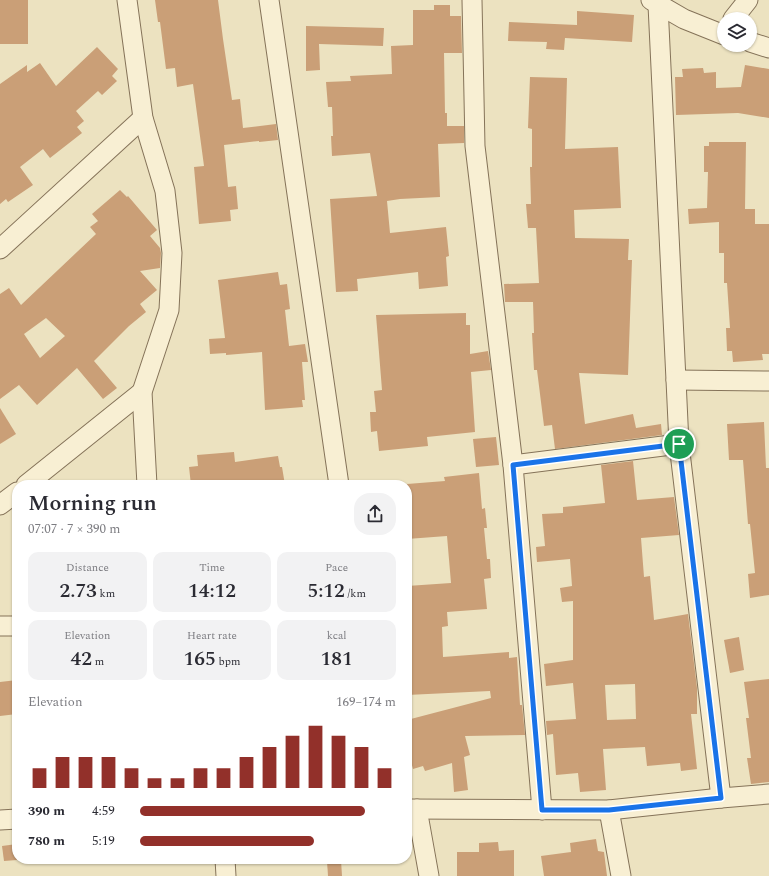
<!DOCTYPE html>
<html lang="en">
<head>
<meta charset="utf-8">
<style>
	body { margin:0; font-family:Spectral,serif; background:#f2f2f3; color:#2b2b33; height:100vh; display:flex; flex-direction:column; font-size:15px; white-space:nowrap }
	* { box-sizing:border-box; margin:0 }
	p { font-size:13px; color:#7c7c81 }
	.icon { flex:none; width:22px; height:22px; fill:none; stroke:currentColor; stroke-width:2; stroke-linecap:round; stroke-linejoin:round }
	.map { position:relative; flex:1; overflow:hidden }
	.panel { position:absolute; left:12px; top:480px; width:400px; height:384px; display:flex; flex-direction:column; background:#fff; border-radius:16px; box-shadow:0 1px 3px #0004 }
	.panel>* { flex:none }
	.controls { position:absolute; left:717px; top:12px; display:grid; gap:8px }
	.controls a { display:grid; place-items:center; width:40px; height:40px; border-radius:50%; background:#fff; box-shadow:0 1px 3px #0004; font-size:20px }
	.pin { position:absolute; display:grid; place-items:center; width:34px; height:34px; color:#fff; margin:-17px; border:2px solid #fff; border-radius:50%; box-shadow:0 1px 4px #0007 }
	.round { display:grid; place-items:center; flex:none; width:42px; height:42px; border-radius:16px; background:#f2f2f3 }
	.summary { display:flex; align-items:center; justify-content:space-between; height:68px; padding:0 16px }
	h1 { font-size:22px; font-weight:600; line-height:30px }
	.figures { display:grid; grid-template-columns:repeat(3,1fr); gap:6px; height:68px; padding:4px 16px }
	.figures div { display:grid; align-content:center; border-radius:10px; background:#f2f2f3; text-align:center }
	.figures b { font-size:20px; font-weight:600 }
	.figures small { font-size:11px; font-weight:400 }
	.figures p { font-size:11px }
	.chart { height:112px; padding:8px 16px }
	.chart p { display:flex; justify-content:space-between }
	.chart svg { width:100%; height:72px; margin-top:4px; stroke:#92302a; stroke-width:6 }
	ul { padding:0 16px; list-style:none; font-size:13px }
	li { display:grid; grid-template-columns:64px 48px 1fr; align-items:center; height:30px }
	li i { height:10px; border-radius:5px; background:#92302a }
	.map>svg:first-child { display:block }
	.building { fill:#ca9f77; fill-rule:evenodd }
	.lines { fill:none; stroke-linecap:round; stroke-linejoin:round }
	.minor-casing { stroke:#857359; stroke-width:21 }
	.minor { stroke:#f8efd3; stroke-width:19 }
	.route-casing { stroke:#fff; stroke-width:8 }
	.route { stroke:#1a73e8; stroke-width:5 }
</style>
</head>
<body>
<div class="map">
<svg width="769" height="876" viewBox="0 0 769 876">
	<rect width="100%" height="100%" fill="#ece2c0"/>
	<g class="building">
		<rect x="0" y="0" width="28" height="44"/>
		<polygon points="155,0 218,0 223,39 232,100 240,99 243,128 276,124 278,140 259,142 259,141 224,145 228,187 236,186 238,209 230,210 231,221 199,224 194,167 204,166 193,84 177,87 175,68 166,69 160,22 158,22"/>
		<polygon points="434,5 450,5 450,16 461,16 462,53 444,53 445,113 447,113 447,126 464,126 464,143 438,144 440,197 400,199 387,201 390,233 446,227 449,256 446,257 448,286 419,289 418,272 357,279 358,291 336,292 330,199 377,196 370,153 332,156 331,136 333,136 332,107 328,107 326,82 351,81 350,76 392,74 391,46 413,45 413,10 434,10"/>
		<polygon points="577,11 634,15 632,42 565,38 564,50 546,49 547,42 508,41 509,22 577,25"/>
		<polygon points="306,26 384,28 383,46 319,44 320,70 306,71"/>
		<polygon points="97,47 118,69 112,76 117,81 102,95 98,91 76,111 84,121 77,127 82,133 50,158 43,149 20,167 33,185 8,202 6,199 0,204 0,84 27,65 27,72 40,63 56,86"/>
		<polygon points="745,65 769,69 769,118 738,113 676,115 675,77 683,77 682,69 703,68 704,73 716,72 716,88 741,87"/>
		<polygon points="530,77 567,78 565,149 618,147 621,208 574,210 575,238 629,239 628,260 632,260 628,375 579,373 585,424 633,414 636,428 661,424 662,435 555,449 552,425 544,426 537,370 534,370 532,333 534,333 533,302 505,302 504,284 539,283 536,228 528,228 526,204 531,204 530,167 532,167 532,129 528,128"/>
		<polygon points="709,142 746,142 745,209 755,209 755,224 769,224 769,354 762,354 763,360 733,362 732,351 727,351 726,328 730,328 727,283 724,283 724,253 719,253 719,222 689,224 688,209 707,208 708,172 704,172 704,146 709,146"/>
		<path d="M 120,190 L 127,197 L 128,196 L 157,230 L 150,236 L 160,248 L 161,253 L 160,268 L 140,271 L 157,290 L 140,304 L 146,312 L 129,326 L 94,361 L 117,388 L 103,399 L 77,368 L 37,405 L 19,385 L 0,399 L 0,294 L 9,288 L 21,305 L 96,234 L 90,227 L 98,221 L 92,214 ZM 46,318 L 65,336 L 40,358 L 24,334 Z"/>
		<polygon points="278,272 280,285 287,284 290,309 285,310 289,346 305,344 308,362 302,362 305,400 302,400 303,407 265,410 262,352 226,355 226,353 210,354 209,339 225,338 218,280"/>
		<polygon points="466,313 466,325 470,325 470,354 488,351 491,370 471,372 475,432 427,437 428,446 379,451 377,431 371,432 370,412 376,412 374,391 382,390 376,315"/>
		<polygon points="0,408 16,434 0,444"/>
		<polygon points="764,422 766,468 769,468 769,595 750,598 748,574 755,573 750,524 748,524 743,460 729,460 727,424"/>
		<polygon points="496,437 499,465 476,467 473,439"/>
		<polygon points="234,452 235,462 278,456 280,467 282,467 285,485 191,485 189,467 198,466 197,455"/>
		<path d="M 633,461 L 637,500 L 674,497 L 679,535 L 641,538 L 644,577 L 650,576 L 654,620 L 688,614 L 697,688 L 697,714 L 691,714 L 697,769 L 681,771 L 680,763 L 647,766 L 645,747 L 603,749 L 606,790 L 580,792 L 578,773 L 556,775 L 553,734 L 547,735 L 546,721 L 576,719 L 573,683 L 546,686 L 544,664 L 573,660 L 573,601 L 562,602 L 560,588 L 572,586 L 570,559 L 537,562 L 536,547 L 545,546 L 542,514 L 563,513 L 563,507 L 605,503 L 601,465 ZM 635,684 L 636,719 L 607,720 L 605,685 Z"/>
		<polygon points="479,473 482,509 485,508 487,528 484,528 487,559 490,559 491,578 484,579 487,609 447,612 448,626 442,627 443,657 509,652 509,658 517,657 520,705 522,705 525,735 465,736 470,755 464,757 468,790 454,792 452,763 425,771 423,766 413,769 407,746 407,720 491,698 490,691 407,695 407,586 451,583 447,536 407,539 407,484 445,481 444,477"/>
		<polygon points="739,637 744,670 730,673 724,640"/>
		<polygon points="769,679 769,782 751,784 747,758 751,758 746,718 749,718 744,682"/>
		<polygon points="17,680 17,714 0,716 0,682"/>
		<polygon points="596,839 598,851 604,852 607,876 544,876 541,856 571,852 570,843"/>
		<polygon points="498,842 499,851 514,850 514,876 457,876 457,852 479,852 479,843"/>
		<polygon points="17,844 17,860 4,861 2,846"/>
		<polygon points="341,860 342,876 328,876 327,861"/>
	</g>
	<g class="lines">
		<g class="minor-casing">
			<g id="minor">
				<polyline points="127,0 143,118 165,191 172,253 169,310 142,392 147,485"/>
				<polyline points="269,0 339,485"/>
				<polyline points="472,0 475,146 513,465 542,810"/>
				<polyline points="651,0 684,19 724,35"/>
				<polyline points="658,5 676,380 679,444 721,798"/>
				<polyline points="733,19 748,0"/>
				<polyline points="750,42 769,48"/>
				<polyline points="0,249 143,118"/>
				<polyline points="676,380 769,381"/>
				<polyline points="513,465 679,444"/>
				<polyline points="26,485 142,392"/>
				<polyline points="0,505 17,492"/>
				<polyline points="0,626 17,626"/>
				<polyline points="407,809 609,810 721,798 769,794"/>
				<polyline points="417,809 429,876"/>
				<polyline points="609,810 621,876"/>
				<polyline points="0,820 17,819"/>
				<polyline points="225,859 226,876"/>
			</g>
		</g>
		<use href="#minor" class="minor"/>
	</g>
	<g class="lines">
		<g class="route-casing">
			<polygon id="route" points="679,444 721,798 609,810 542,810 513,465"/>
		</g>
		<use href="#route" class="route"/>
	</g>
</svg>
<div class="controls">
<a><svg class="icon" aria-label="layers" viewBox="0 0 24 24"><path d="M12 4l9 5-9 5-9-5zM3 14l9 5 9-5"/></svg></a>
</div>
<div class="pin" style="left:679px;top:444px;background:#1e9e55"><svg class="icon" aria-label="arrive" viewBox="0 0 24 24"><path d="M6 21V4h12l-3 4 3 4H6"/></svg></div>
<section class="panel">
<div class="summary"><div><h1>Morning run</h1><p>07:07 · 7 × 390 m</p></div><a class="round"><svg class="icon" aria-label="share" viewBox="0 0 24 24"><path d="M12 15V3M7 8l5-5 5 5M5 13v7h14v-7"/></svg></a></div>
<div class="figures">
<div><p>Distance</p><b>2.73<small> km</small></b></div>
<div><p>Time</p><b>14:12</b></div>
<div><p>Pace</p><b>5:12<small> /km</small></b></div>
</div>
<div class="figures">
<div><p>Elevation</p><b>42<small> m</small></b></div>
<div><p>Heart rate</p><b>165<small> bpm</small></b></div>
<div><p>kcal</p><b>181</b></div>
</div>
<div class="chart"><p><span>Elevation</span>169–174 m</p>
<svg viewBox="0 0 160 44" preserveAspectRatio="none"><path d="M5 44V32M15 44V25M25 44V25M35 44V25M45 44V32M55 44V38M65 44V38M75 44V32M85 44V32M95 44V25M105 44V19M115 44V12M125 44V6M135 44V12M145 44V19M155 44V32"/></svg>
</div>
<ul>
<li><b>390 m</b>4:59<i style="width:88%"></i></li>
<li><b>780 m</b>5:19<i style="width:68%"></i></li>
</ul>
</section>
</div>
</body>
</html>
